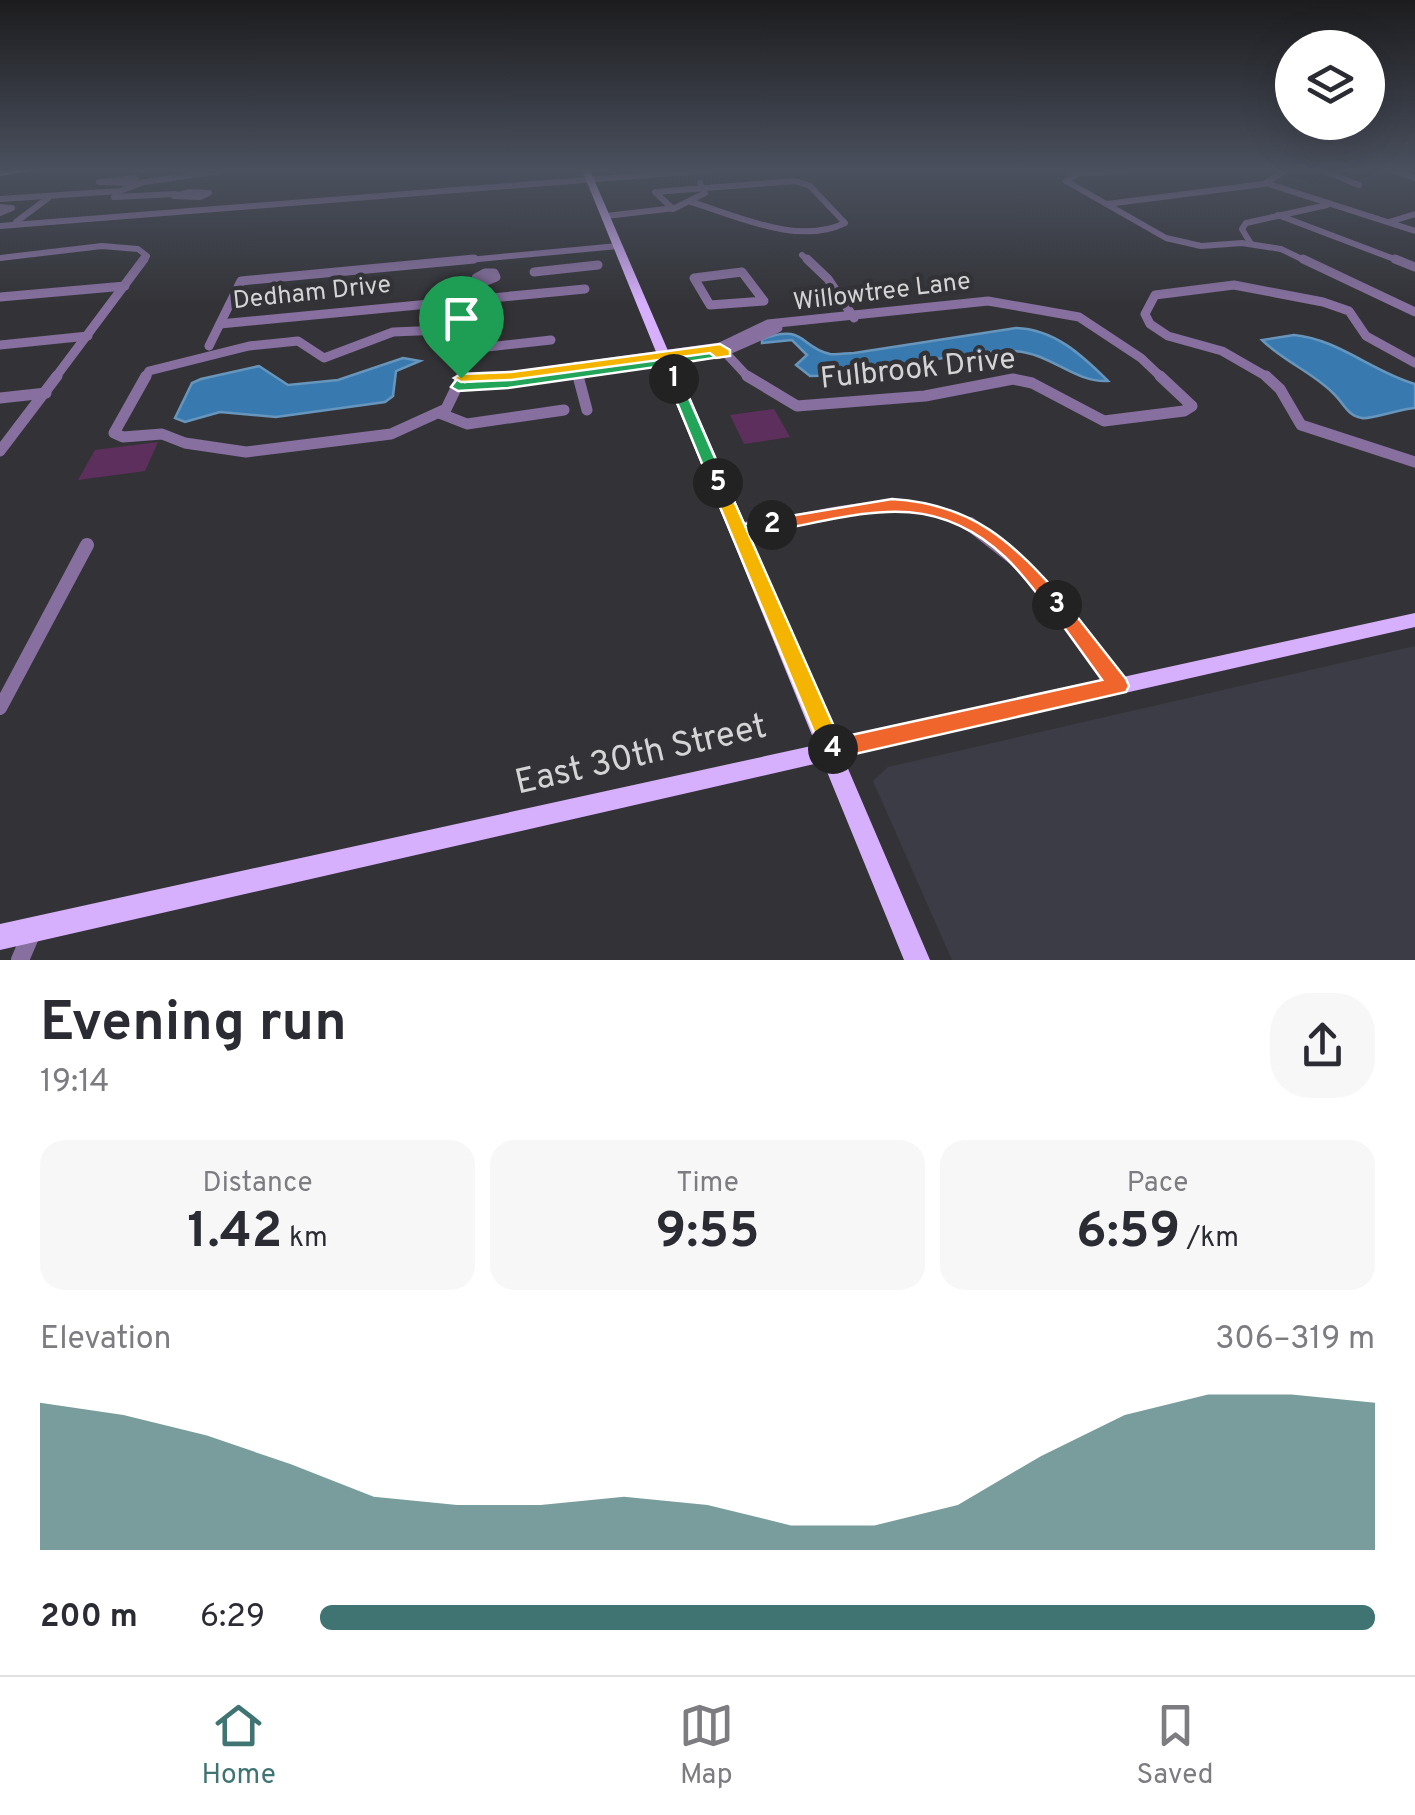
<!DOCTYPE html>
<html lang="en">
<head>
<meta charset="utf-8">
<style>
	body { margin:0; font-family:Overpass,sans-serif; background:#f7f7f7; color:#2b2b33; height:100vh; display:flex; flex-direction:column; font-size:38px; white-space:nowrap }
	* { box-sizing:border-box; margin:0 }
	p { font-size:32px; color:#7c7c81 }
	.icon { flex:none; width:55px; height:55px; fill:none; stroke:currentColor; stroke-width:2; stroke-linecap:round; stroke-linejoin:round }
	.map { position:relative; height:960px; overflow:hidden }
	.details { display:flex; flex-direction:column; background:#fff; flex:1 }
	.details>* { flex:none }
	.fabs { position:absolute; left:1275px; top:30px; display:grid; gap:20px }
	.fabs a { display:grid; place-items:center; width:110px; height:110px; border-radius:50%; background:#fff; box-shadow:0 10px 40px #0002; font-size:50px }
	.pin { position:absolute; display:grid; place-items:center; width:85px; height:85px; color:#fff; margin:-102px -42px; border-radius:50% 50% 50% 0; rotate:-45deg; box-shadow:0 0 10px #0007 }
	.pin .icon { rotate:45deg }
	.km { position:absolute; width:50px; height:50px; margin:-25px; border-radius:50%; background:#222; color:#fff; font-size:28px; line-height:50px; text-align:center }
	.round { display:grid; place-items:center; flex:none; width:105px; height:105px; border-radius:40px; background:#f7f7f7 }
	.summary { display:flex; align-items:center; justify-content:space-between; height:170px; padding:0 40px }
	h1 { font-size:55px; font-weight:700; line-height:75px }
	.stats { display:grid; grid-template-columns:repeat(3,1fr); gap:15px; height:170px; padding:10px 40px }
	.stats div { display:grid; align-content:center; border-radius:25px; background:#f7f7f7; text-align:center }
	.stats b { font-size:50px; font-weight:700 }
	.stats small { font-size:28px; font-weight:400 }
	.stats p { font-size:28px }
	.chart { height:280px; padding:20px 40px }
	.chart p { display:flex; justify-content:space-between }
	.chart svg { width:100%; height:180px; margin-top:10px; fill:#3f7473; opacity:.7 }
	ul { padding:0 40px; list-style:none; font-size:32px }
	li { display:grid; grid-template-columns:160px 120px 1fr; align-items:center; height:75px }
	li i { height:25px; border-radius:12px; background:#3f7473 }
	.dock { display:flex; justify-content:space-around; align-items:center; height:140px; border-top:2px solid #e1e1e2; background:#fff; font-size:28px; color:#7c7c81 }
	.dock a { display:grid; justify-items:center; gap:5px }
	.dock .on { color:#3f7473 }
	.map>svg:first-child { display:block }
	.built { fill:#3c3c46 }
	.green { fill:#5d2f5c }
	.water { fill:#387ab0; stroke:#6795bb; stroke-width:2.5 }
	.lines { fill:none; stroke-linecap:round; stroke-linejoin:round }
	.minor-far4 { stroke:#87709f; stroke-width:6 }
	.minor-far3 { stroke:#87709f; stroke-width:9 }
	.minor-far2 { stroke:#87709f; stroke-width:11 }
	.minor-far1 { stroke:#87709f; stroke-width:14 }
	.minor { stroke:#87709f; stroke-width:18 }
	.major { fill:#d7b0fd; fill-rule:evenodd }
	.highway { fill:#e5daf2; fill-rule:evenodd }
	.split-1 { fill:#22a559; stroke:#fff; stroke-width:2.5 }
	.split-2 { fill:#22a559; stroke:#fff; stroke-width:2.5 }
	.split-3 { fill:#f0652b; stroke:#fff; stroke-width:2.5 }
	.split-4 { fill:#f0652b; stroke:#fff; stroke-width:2.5 }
	.split-5 { fill:#f5b400; stroke:#fff; stroke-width:2.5 }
	.split-6 { fill:#22a559; stroke:#fff; stroke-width:2.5 }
	.split-7 { fill:#f5b400; stroke:#fff; stroke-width:2.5 }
	.labels { text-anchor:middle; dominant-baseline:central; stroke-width:9; stroke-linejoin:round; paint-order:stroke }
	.far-street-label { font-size:25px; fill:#d4d4d6; stroke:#333337 }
	.street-label { font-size:30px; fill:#d4d4d6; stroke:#333337 }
	.near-street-label { font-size:35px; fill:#d4d4d6; stroke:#333337 }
</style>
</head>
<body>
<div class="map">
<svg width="1415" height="960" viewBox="0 0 1415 960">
	<rect width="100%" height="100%" fill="#333337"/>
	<polygon class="built" points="1415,646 1415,960 952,960 873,781 888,767"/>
	<g class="green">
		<polygon points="774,409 790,437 744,444 730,415"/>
		<polygon points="158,442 145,471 78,480 95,450"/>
	</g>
	<g class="water">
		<path d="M 1016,328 C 1054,329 1082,355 1108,381 C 1074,383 1050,352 1013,351 C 948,351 879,376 810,376 L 796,365 L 807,355 L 792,340 L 762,343 L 762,339 C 806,323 799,347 830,354 C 837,355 847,353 854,353 Z"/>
		<path d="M 1294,335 C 1338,339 1373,372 1415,384 L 1415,408 C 1400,409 1369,420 1362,418 C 1347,416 1343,402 1333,393 C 1312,372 1283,361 1262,340 Z"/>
		<polygon points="403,358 420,361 396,371 393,396 385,402 276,417 220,412 185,422 175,418 192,383 201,379 259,366 288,385 338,380"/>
	</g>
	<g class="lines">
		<g class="minor-far4">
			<polyline points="1127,170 1076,174 1066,181 1166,238 1201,246 1242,243 1281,249 1308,262"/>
			<polyline points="1322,170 1359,185"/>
			<polyline points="1393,170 1415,178"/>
			<polyline points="132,182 136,178 99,182 135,183"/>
			<polyline points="1266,183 1415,231"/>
			<polygon points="190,192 209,193 200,197 174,196"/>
			<polyline points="114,197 175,194"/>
			<polyline points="0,199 120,191 144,182 226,170"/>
			<polyline points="1107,204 1264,184 1286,170"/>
			<polyline points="0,207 12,208 0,213"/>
			<path d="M 673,209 L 655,192 L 795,181 L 810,186 L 845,223 C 798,246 738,216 691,202"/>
			<polyline points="1278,215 1402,262"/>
			<polyline points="606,216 675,208 705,193 700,183"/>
			<polyline points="16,222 48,198"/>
			<polyline points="1389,222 1415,214"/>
			<polyline points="0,226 711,170"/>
			<polyline points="1251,244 1242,229 1246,223 1327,205"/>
			<polyline points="802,255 809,262"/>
			<polyline points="0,258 102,246 138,249 147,256 143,262"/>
			<polyline points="447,262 618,246"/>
		</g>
		<g class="minor-far3">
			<polyline points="807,259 828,279 854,318"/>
			<polyline points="1303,259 1415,312"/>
			<polyline points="1395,259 1415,267"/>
			<polyline points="534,272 598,265"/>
			<polygon points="742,272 764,301 710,305 694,278"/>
			<polygon points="485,273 494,273 496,277 486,281 476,278"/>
			<polygon points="347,286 361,289 352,294 340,293"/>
			<polyline points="0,297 125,286"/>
			<polyline points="220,324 585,289"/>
			<polyline points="0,345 88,336"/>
			<polyline points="209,346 241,281 474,259"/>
			<polyline points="720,347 749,378"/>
			<polyline points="720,347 768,324 988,301 1079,317 1141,358 1162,378"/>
			<polyline points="470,349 551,340"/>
			<polyline points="722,353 778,328"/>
			<polyline points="576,366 579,378"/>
			<polyline points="55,378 144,259"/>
			<polyline points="145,378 149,371 249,346 298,341 324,358 393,332 467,329 475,335 462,378"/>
			<polyline points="461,378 511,376 720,347"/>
			<polyline points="1269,378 1222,351 1168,336 1150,324 1145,314 1155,295 1234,285 1323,302 1349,311 1366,336 1415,363"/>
		</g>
		<g class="minor-far2">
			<polyline points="146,376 114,433 123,437 162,434 185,443 246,452 391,434 446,409 462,376"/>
			<polyline points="578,376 587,410"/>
			<polyline points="747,376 797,406 925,396 1013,379 1032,383 1104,421 1184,411 1192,406 1160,376"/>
			<polyline points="1266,376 1280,389 1301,425 1415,462"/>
			<polyline points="461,378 514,376"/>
			<polyline points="0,398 46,393"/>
			<polyline points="439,413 467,424 564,410"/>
			<polyline points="0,451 57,376"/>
			<path d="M 757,527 C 827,516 910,487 974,527"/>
		</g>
		<g class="minor-far1">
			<polyline points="970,524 1024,566 1118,686"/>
			<polyline points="738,530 773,524"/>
			<polyline points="0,708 87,545"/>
		</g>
		<polyline class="minor" points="20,960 32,932"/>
		<polygon class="major" points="582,170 590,170 836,740 1415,613 1415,627 843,757 930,960 904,960 823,762 0,950 0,924 816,745"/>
		<polygon class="highway" points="0,170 37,170 0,176"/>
	</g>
	<linearGradient id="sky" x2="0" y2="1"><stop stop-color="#1c1c1e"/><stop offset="0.56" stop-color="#4a505e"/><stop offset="1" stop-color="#4a505e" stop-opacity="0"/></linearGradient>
	<rect width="1415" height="304" fill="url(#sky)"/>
	<polygon class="split-1" points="666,357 673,361 679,382 669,382 662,366 508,388 458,391 451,387 461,374 468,378 466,382"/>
	<polygon class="split-2" points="674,375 681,379 744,524 778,521 778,529 732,535 667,379"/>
	<path class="split-3" d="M 892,499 C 974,504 1012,542 1064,600 L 1064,610 L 1050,610 C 1036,593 1022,573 1005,557 C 930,487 861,515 772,531 L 763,525 L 772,519 Z"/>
	<polygon class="split-4" points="1057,598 1064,600 1126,679 1129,686 1126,692 833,759 824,756 821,749 824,742 833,739 1102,680 1048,605"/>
	<polygon class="split-5" points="718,478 726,483 844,749 841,756 824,756 821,749 710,483"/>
	<polygon class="split-6" points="716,350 720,352 720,357 674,364 726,483 718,488 710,483 660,361"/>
	<polygon class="split-7" points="720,344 730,350 730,356 716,358 710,353 511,380 461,382 454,378 461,374 511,372"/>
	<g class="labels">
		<g class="far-street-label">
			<text transform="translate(882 293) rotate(-7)">Willowtree Lane</text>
			<text transform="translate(312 294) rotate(-6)">Dedham Drive</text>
		</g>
		<g class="street-label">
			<text transform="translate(918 370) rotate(-6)">Fulbrook Drive</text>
		</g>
		<g class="near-street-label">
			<text transform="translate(641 756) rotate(-13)">East 30th Street</text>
		</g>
	</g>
</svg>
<div class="fabs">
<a><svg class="icon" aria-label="layers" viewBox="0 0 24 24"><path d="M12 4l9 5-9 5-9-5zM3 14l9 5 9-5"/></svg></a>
</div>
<div class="pin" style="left:461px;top:378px;background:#1e9e55"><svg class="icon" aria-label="arrive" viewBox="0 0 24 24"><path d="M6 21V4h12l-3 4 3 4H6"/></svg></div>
<b class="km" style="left:674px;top:379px">1</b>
<b class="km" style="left:772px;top:525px">2</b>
<b class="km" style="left:1057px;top:605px">3</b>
<b class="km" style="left:833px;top:749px">4</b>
<b class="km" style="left:718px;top:483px">5</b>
</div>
<section class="details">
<div class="summary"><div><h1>Evening run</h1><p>19:14</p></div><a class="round"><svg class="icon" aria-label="share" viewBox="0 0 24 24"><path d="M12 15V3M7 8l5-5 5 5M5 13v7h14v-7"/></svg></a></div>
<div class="stats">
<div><p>Distance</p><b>1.42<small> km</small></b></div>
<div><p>Time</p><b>9:55</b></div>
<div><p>Pace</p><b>6:59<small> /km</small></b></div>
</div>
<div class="chart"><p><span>Elevation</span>306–319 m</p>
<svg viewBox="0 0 160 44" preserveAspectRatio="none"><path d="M0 44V8L10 11L20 16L30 23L40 31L50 33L60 33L70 31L80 33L90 38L100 38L110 33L120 21L130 11L140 6L150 6L160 8V44z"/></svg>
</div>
<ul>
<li><b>200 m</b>6:29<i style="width:100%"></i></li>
</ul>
</section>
<nav class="dock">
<a class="on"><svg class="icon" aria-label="home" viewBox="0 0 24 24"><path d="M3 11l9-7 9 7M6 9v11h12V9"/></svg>Home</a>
<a><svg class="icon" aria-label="map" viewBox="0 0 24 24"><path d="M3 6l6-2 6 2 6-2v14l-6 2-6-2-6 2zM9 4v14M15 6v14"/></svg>Map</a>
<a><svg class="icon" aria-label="saved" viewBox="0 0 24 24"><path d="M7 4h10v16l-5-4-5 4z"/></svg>Saved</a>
</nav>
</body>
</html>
